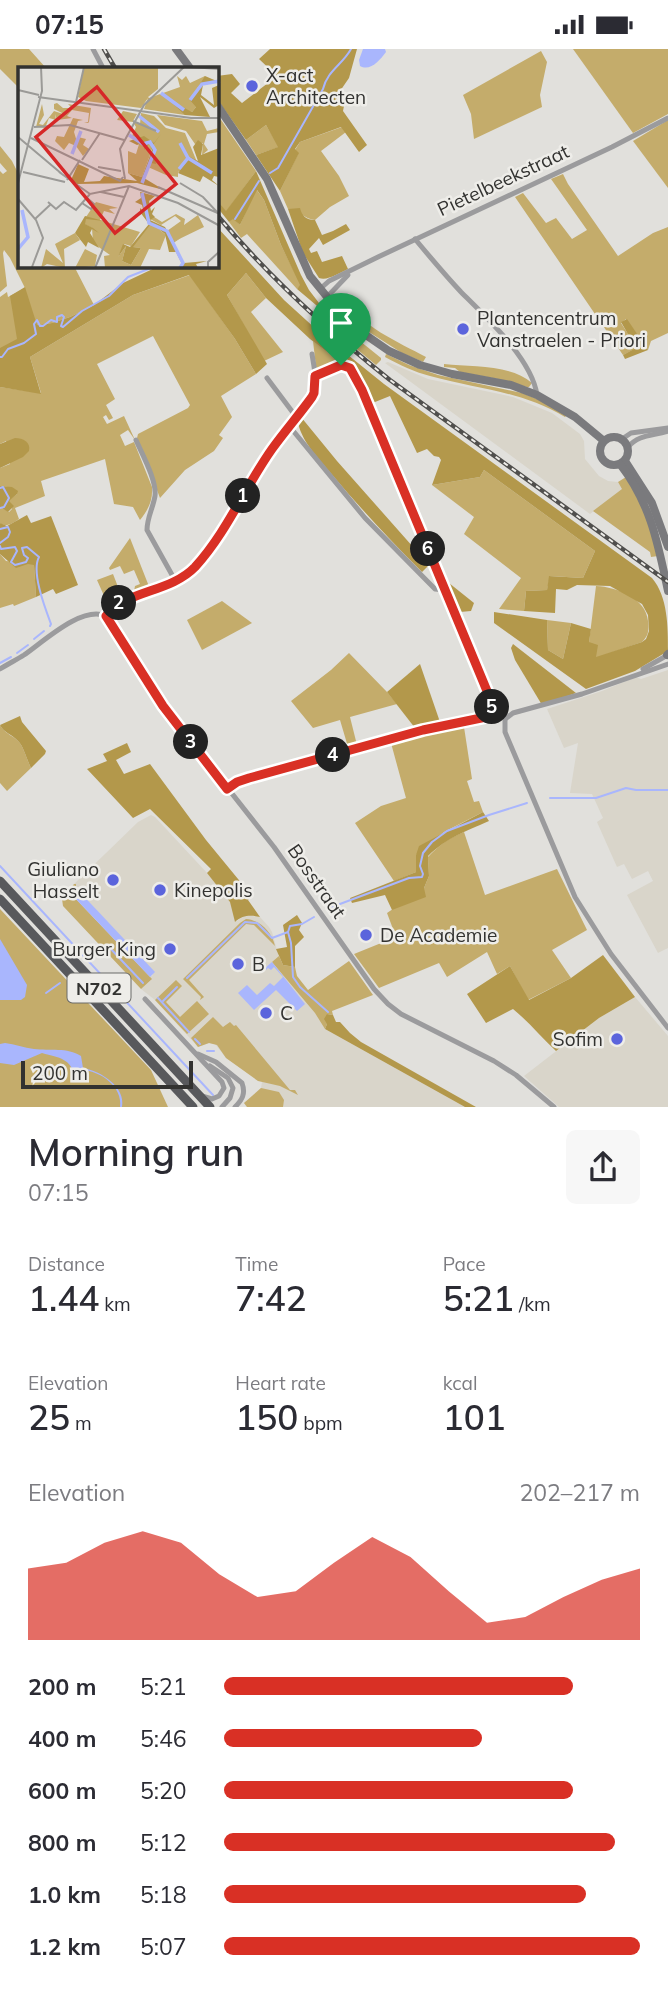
<!DOCTYPE html>
<html lang="en">
<head>
<meta charset="utf-8">
<style>
	body { margin:0; font-family:Mulish,sans-serif; background:#f7f7f7; color:#2b2b33; height:100vh; display:flex; flex-direction:column; font-size:26px; white-space:nowrap }
	* { box-sizing:border-box; margin:0 }
	p { font-size:23px; color:#7c7c81 }
	.icon { flex:none; width:38px; height:38px; fill:none; stroke:currentColor; stroke-width:2; stroke-linecap:round; stroke-linejoin:round }
	.map { position:relative; height:1058px; overflow:hidden }
	.drawer { display:flex; flex-direction:column; background:#fff; flex:1 }
	.drawer>* { flex:none }
	.scale { position:absolute; left:21px; bottom:18px; width:172px; box-sizing:border-box; padding-left:7px; border:4px solid #323230; border-top:0; font-size:19px; line-height:24px; white-space:nowrap; color:#323230; -webkit-text-stroke:5px #eeede9; paint-order:stroke }
	.pin { position:absolute; display:grid; place-items:center; width:60px; height:60px; color:#fff; margin:-72px -30px; border-radius:50% 50% 50% 0; rotate:-45deg; box-shadow:0 0 7px #0007 }
	.pin .icon { rotate:45deg }
	.km { position:absolute; width:35px; height:35px; margin:-18px; border-radius:50%; background:#222; color:#fff; font-size:19px; line-height:35px; text-align:center }
	.round { display:grid; place-items:center; flex:none; width:74px; height:74px; border-radius:10px; background:#f7f7f7 }
	.summary { display:flex; align-items:center; justify-content:space-between; height:119px; padding:0 28px }
	h1 { font-size:38px; font-weight:600; line-height:52px }
	.figures { display:grid; grid-template-columns:repeat(3,1fr); gap:10px; height:119px; padding:7px 28px }
	.figures div { display:grid; align-content:center }
	.figures b { font-size:35px; font-weight:600 }
	.figures small { font-size:19px; font-weight:400 }
	.figures p { font-size:19px }
	.chart { height:196px; padding:14px 28px }
	.chart p { display:flex; justify-content:space-between }
	.chart svg { width:100%; height:126px; margin-top:7px; fill:#d93025; opacity:.7 }
	ul { padding:0 28px; list-style:none; font-size:23px }
	li { display:grid; grid-template-columns:112px 84px 1fr; align-items:center; height:52px }
	li i { height:18px; border-radius:9px; background:#d93025 }
	.status { display:flex; justify-content:space-between; align-items:center; height:49px; padding:0 35px; background:#fff; direction:ltr }
	.status svg { height:19px; fill:currentColor }
	.map>svg:first-child { display:block }
	.built { fill:#d9d5ca }
	.green { fill:#c4ac6b }
	.forest { fill:#b3984b }
	.water { fill:#a9b6fd }
	.lines { fill:none; stroke-linecap:round; stroke-linejoin:round }
	.stream { stroke:#a9b6fd; stroke-width:2 }
	.minor { stroke:#9b9b9d; stroke-width:5 }
	.secondary { stroke:#7a7a7d; stroke-width:8 }
	.trunk { stroke:#58595c; stroke-width:9 }
	.rail-casing { stroke:#504f4d; stroke-width:4.5 }
	.rail { stroke:#eeede9; stroke-width:2; stroke-dasharray:5; stroke-linecap:butt }
	.route-casing { stroke:#fff; stroke-width:14 }
	.route { stroke:#d93025; stroke-width:9 }
	.poi-dot { fill:#5b64dc; stroke:#eeede9; stroke-width:2.5 }
	.labels { text-anchor:middle; dominant-baseline:central; stroke-width:5; stroke-linejoin:round; paint-order:stroke }
	.shield { fill:#eeede9; stroke:#6a6a68; stroke-width:2 }
	.shield-label { font-size:18px; font-weight:bold; fill:#323230 }
	.poi-label { font-size:19px; fill:#323230; stroke:#eeede9; text-anchor:start }
	.street-label { font-size:19px; fill:#323230; stroke:#eeede9 }
	.inset-river { fill:none; stroke:#a9b6fd; stroke-width:3.5 }
	.inset-road { fill:none; stroke:#9b9a97; stroke-width:2 }
	.view { fill:#d62828; fill-opacity:0.15; stroke:#d62828; stroke-width:3.5 }
	.inset-edge { fill:none; stroke:#323230; stroke-width:3.5 }
</style>
</head>
<body>
<div class="status"><b>07:15</b><svg viewBox="0 0 49 12"><path d="M0 12V9h3v3zM5 12V6h3v6zM10 12V3h3v9zM15 12V0h3v12zM26 1h20v11H26zM47 4h2v5h-2z"/></svg></div>
<div class="map">
<svg width="668" height="1058" viewBox="0 0 668 1058">
	<rect width="100%" height="100%" fill="#e1e0dc"/>
	<g class="built">
		<polygon points="388,313 428,330 513,348 552,364 580,385 584,392 585,410 599,427 608,432 618,433 623,440 590,465 385,314"/>
		<polygon points="668,621 668,899 658,904 627,846 653,832 648,822 632,830 624,815 617,818 597,773 603,769 592,745 570,744 578,694 564,699 547,660 602,642 636,628 641,630"/>
		<polygon points="151,766 155,768 222,840 233,857 235,873 246,866 260,868 269,878 272,883 280,912 307,948 325,980 465,1058 247,1058 244,1054 261,1039 262,1033 226,1009 215,995 209,994 198,998 155,951 141,940 151,931 150,928 153,926 76,838 76,835 74,835 138,773"/>
		<polygon points="635,948 668,987 668,1058 559,1058 524,1027 599,969"/>
	</g>
	<g class="green">
		<polygon points="0,0 29,0 46,19 19,19 19,39 0,20"/>
		<polygon points="573,0 668,0 668,65 633,84"/>
		<polygon points="541,2 547,13 540,46 542,58 474,90 471,65 463,46"/>
		<polygon points="217,65 256,122 226,163 217,151"/>
		<polygon points="668,71 668,139 633,92"/>
		<polygon points="266,76 279,98 256,106 246,91"/>
		<path d="M 342,78 L 346,83 L 321,102 L 339,127 L 349,147 L 330,158 L 315,171 C 304,170 299,161 288,160 L 280,142 L 298,105 L 295,101 L 300,93 Z"/>
		<polygon points="0,97 12,112 19,126 19,217 74,217 94,256 70,268 52,274 37,276 0,308 0,248 7,243 8,248 25,239 10,209 4,201 3,204 7,237 0,243 0,122 3,125 7,122 0,114"/>
		<polygon points="563,125 568,135 618,207 653,184 668,178 668,284 651,292 648,301 626,270 621,274 637,299 623,306 515,148 523,144 546,174 556,169 572,190 587,181 551,130"/>
		<polygon points="256,140 264,151 281,196 301,236 297,240 247,185 241,189 229,173 233,169 240,176"/>
		<polygon points="246,224 266,249 251,263 283,303 264,312 227,246"/>
		<path d="M 190,226 L 235,290 L 256,325 L 221,347 L 232,368 L 219,386 L 223,389 L 214,402 L 185,421 L 160,449 L 137,389 L 138,385 L 188,359 L 190,356 L 153,287 L 97,315 L 115,350 L 106,356 L 113,369 L 109,371 L 106,366 L 103,368 L 107,375 L 124,367 L 135,391 L 128,381 L 120,386 L 125,397 L 134,393 L 152,438 C 153,452 148,461 140,471 L 133,458 L 114,455 L 105,410 L 41,432 L 45,447 L 15,459 L 19,470 C 13,474 6,479 0,474 L 0,458 L 9,463 L 12,460 L 8,452 L 17,445 L 8,438 L 0,437 L 0,419 L 10,415 L 6,392 L 0,395 L 0,338 L 41,344 L 30,308 L 133,246 Z"/>
		<path d="M 344,249 C 360,277 398,293 426,308 L 423,313 L 402,304 L 369,283 L 344,261 L 342,250 Z"/>
		<polygon points="329,267 381,309 381,311 376,316 324,273"/>
		<polygon points="313,292 331,306 346,315 341,314 321,322 316,318"/>
		<path d="M 386,305 L 409,316 L 438,326 L 522,344 L 542,352 L 567,366 L 565,368 C 519,341 480,341 430,327 C 414,323 400,316 385,308 Z"/>
		<path d="M 444,315 C 472,318 510,315 532,334 L 529,338 L 527,338 L 498,330 L 460,323 L 455,319 L 444,318 Z"/>
		<polygon points="484,421 595,502 583,529 550,527 547,541 526,542 524,562 499,560 521,529 464,485 474,468 432,436 480,428"/>
		<polygon points="626,428 645,463 658,507 651,508 650,503 593,462 622,440 618,433"/>
		<polygon points="130,489 150,540 147,541 145,539 138,544 134,542 135,537 140,535 134,521 124,525 120,517 110,521 109,519"/>
		<polygon points="0,505 6,512 34,515 36,548 14,557 13,555 0,559"/>
		<polygon points="113,525 120,543 126,541 130,544 128,548 114,554 106,562 105,557 111,554 109,549 114,548 113,546 105,549 97,531"/>
		<path d="M 596,537 C 617,538 646,549 648,572 C 649,581 649,586 642,593 L 596,609 L 589,593 Z"/>
		<polygon points="222,552 252,574 202,601 187,571"/>
		<polygon points="547,571 571,574 563,610 548,601"/>
		<polygon points="349,604 387,643 397,655 350,668 357,696 348,698 340,671 313,679 291,652 331,621"/>
		<path d="M 0,676 C 4,684 12,686 18,692 C 23,696 27,711 31,719 L 7,742 L 0,734 Z"/>
		<polygon points="464,678 472,730 467,732 474,753 479,752 483,763 444,783 416,806 416,823 394,832 355,774 381,757 406,749 391,694 437,682"/>
		<path d="M 464,783 L 485,846 L 557,820 L 587,881 L 552,901 L 571,929 L 528,951 L 510,917 L 497,925 L 487,903 L 447,928 L 439,914 L 379,939 L 354,905 L 396,888 L 387,864 L 424,839 L 429,827 L 428,808 C 439,796 449,789 464,783 Z"/>
		<polygon points="74,835 76,835 76,838 78,841 73,847 152,930 141,940 63,857 62,850"/>
		<polygon points="0,860 151,1021 168,1058 0,1058"/>
		<path d="M 246,870 C 260,871 272,883 275,897 L 254,876 L 246,875 L 189,931 L 204,948 L 200,951 L 201,948 L 183,930 L 240,874 Z"/>
		<polygon points="279,907 283,916 295,918 297,927 308,941 349,912 373,946 332,962 333,966 327,965 327,975 325,980 315,964 272,913"/>
		<polygon points="176,931 182,937 166,953 180,968 197,952 209,965 187,985 155,951"/>
		<polygon points="213,968 223,978 230,973 234,977 236,976 290,1041 295,1041 298,1046 280,1037 258,1032 226,1009 217,996 209,994 198,998 191,989"/>
		<polygon points="261,1039 279,1043 284,1051 283,1058 247,1058 244,1054"/>
	</g>
	<g class="forest">
		<polygon points="270,0 357,0 349,29 336,48 344,57 343,62 367,96 359,103 341,78 300,93 295,100 299,104 280,142 256,106 278,98 266,76 246,91 217,50 217,27 232,25 240,35 231,44 242,54 277,27 259,10"/>
		<polygon points="256,122 301,226 309,241 329,267 297,240 300,236 281,196 264,151 257,141 240,176 233,170 229,173 217,158 217,151 226,162"/>
		<path d="M 300,159 C 302,167 306,171 315,171 L 322,186 L 333,182 L 346,175 L 350,181 L 323,196 L 319,189 L 309,200 L 311,204 L 317,202 L 322,213 L 342,207 L 348,220 C 339,224 328,232 319,229 L 303,204 L 288,160 Z"/>
		<path d="M 217,178 L 284,251 L 317,281 L 384,335 L 652,529 C 668,548 668,578 668,602 L 635,622 L 586,640 L 494,574 L 494,563 L 547,571 L 548,601 L 563,610 L 571,574 L 591,580 L 589,593 L 598,596 L 596,608 L 642,593 L 646,590 L 649,582 L 648,566 L 642,555 L 610,537 L 577,536 L 567,541 L 556,540 L 555,564 L 524,562 L 526,542 L 547,541 L 549,527 L 583,529 L 595,502 L 484,421 L 480,428 L 432,436 L 441,411 L 439,408 L 434,407 L 427,400 L 417,404 L 390,347 L 370,355 L 353,319 L 331,306 L 310,290 L 266,249 L 246,224 L 227,246 L 267,315 L 256,325 L 235,290 L 189,226 L 133,246 L 30,308 L 41,345 L 0,338 L 0,299 L 17,290 L 10,247 L 25,238 L 37,276 L 52,274 L 70,268 L 94,256 L 123,234 L 159,217 L 217,217 Z"/>
		<polygon points="627,270 648,301 625,310 623,306 636,299 621,273"/>
		<path d="M 301,368 L 337,412 L 429,516 L 422,523 C 391,492 362,461 334,428 C 320,411 303,395 298,374 Z"/>
		<path d="M 15,389 C 23,389 31,393 29,402 L 23,408 L 0,419 L 0,395 Z"/>
		<polygon points="0,437 12,438 18,442 17,445 9,452 14,457 8,463 0,458"/>
		<polygon points="27,466 31,474 51,467 78,536 56,545 53,540 36,548 34,516 28,515 16,519 0,505 0,474 7,477"/>
		<polygon points="449,534 474,554 471,562 460,563 447,536"/>
		<polygon points="513,595 576,644 542,656 515,611 511,599"/>
		<polygon points="420,615 440,673 415,679 387,643"/>
		<path d="M 20,667 L 22,673 L 46,702 L 45,705 L 31,719 C 27,711 23,696 18,692 C 12,685 4,684 0,676 Z"/>
		<path d="M 127,694 L 131,703 L 116,711 L 124,725 L 150,715 L 206,791 L 252,847 L 248,851 L 260,868 C 250,866 243,866 235,873 L 230,853 L 207,824 L 211,820 L 150,760 L 133,769 L 87,720 L 107,712 L 103,705 Z"/>
		<path d="M 483,763 L 489,772 C 464,783 448,788 428,807 L 429,827 L 424,839 L 426,848 L 392,861 L 385,846 L 352,854 L 350,849 L 416,823 L 416,806 L 419,797 Z"/>
		<polygon points="297,866 302,874 299,881 304,888 295,897 295,918 283,916 276,900 287,898 283,876"/>
		<path d="M 603,906 L 635,948 L 599,969 L 556,1002 C 541,988 529,973 513,960 L 486,974 L 467,945 L 510,917 L 529,951 L 571,929 Z"/>
		<polygon points="327,965 333,966 336,973 340,973 350,984 361,993 476,1058 465,1058 325,980 327,975 324,970"/>
	</g>
	<g class="water">
		<path d="M 363,0 L 385,0 L 386,3 C 380,11 370,23 360,17 L 359,11 Z"/>
		<polygon points="78,841 155,923 150,928 73,847"/>
		<polygon points="0,890 27,936 25,948 21,951 0,951"/>
		<polygon points="272,913 305,955 297,962 276,941 254,961 238,944 247,936 257,946 270,934 274,937 283,928 274,918 271,921 268,919 266,921 265,919"/>
		<path d="M 5,994 C 15,995 24,999 34,1000 C 50,1002 67,998 81,1007 L 83,1019 C 101,1022 126,1038 122,1058 L 120,1058 C 123,1038 101,1022 82,1021 L 83,1028 L 79,1031 L 75,1029 C 71,1009 60,1009 42,1004 L 14,1016 L 0,1014 L 0,995 Z"/>
	</g>
	<g class="lines">
		<g class="stream">
			<path d="M 270,124 L 278,119 L 323,40 C 327,22 343,15 351,0"/>
			<polyline points="235,170 259,132"/>
			<polyline points="217,192 218,191"/>
			<polyline points="0,308 2,308 8,300 24,294 36,285 34,275 37,271 40,277 43,277 51,271 57,273 57,268 62,266 64,268 61,277 63,278 82,262 109,247 128,228 156,217"/>
			<polyline points="0,439 3,438 9,449 4,458 0,459"/>
			<polyline points="0,480 8,478 10,483 8,488 0,494"/>
			<path d="M 0,497 L 1,500 L 15,498 L 17,502 L 11,513 L 15,516 L 26,513 L 28,509 L 24,506 L 22,499 L 27,498 L 39,508 C 31,523 45,559 51,575 L 50,577"/>
			<polyline points="34,590 44,582"/>
			<polyline points="17,604 28,596"/>
			<polyline points="0,614 11,608"/>
			<polyline points="550,749 596,749 626,739 636,741 668,741"/>
			<polyline points="0,817 213,1046"/>
			<polyline points="332,858 409,829 422,828 423,825 420,817 423,804 432,793 447,782 489,766 527,754"/>
			<polyline points="314,868 302,875 290,877 288,883 291,894 293,928 300,938 328,963"/>
			<polyline points="108,897 143,934"/>
			<polyline points="187,929 245,873 257,874 272,889 288,883"/>
			<polyline points="46,944 60,934"/>
			<polyline points="158,949 189,983"/>
			<polyline points="163,952 177,938"/>
			<polyline points="195,990 200,995"/>
			<polyline points="207,1002 214,1002"/>
		</g>
		<g class="minor">
			<polyline points="93,0 103,19"/>
			<path d="M 415,190 C 430,208 445,226 461,243 C 486,268 532,310 537,346"/>
			<polyline points="320,240 329,232 378,208 612,98 668,69"/>
			<polyline points="326,249 348,226"/>
			<polyline points="315,327 341,316 350,319 362,341 492,654 491,664"/>
			<polyline points="267,329 297,369"/>
			<polyline points="290,378 365,469 435,540 445,541"/>
			<polyline points="622,390 631,384 668,379"/>
			<path d="M 136,391 C 142,405 157,432 155,447 C 153,459 147,469 147,481 L 176,533"/>
			<path d="M 628,398 C 639,385 653,387 668,382"/>
			<polyline points="106,567 163,657 274,798 374,940 388,955 401,965 494,1012 516,1026 554,1058"/>
			<path d="M 106,567 C 125,543 162,545 186,526 C 222,496 245,441 271,402 C 283,384 303,367 313,347 C 318,334 314,318 312,305"/>
			<path d="M 0,620 C 8,615 16,611 24,606 C 43,593 82,556 106,567"/>
			<polyline points="643,620 668,606"/>
			<polyline points="505,670 505,683 575,848 611,905 668,979"/>
			<polyline points="505,670 513,664 582,645 668,615"/>
			<polyline points="227,740 237,733 249,729 423,681 486,668 491,664"/>
			<polyline points="145,950 222,1033 224,1039 219,1047 212,1050 202,1047"/>
			<path d="M 198,1005 L 216,1013 L 242,1034 C 246,1045 242,1051 235,1058"/>
			<polyline points="210,1017 228,1029 233,1039 230,1049 222,1058"/>
		</g>
		<g class="secondary">
			<polyline points="176,0 190,19"/>
			<polyline points="217,56 267,130 310,227 341,265 360,282 389,302 420,316 452,325 511,336 537,346 575,368 604,392"/>
			<circle cx="614" cy="402" r="14"/>
			<polyline points="625,412 652,454 668,498"/>
			<path d="M 620,415 C 651,455 658,495 668,542"/>
			<polyline points="667,606 668,605"/>
		</g>
		<g class="trunk">
			<polyline points="0,832 210,1058"/>
			<polyline points="0,850 193,1058"/>
		</g>
		<g class="rail-casing">
			<g id="rail">
				<polyline points="104,0 115,19"/>
				<path d="M 217,166 C 269,228 327,281 390,331 L 668,533"/>
			</g>
		</g>
		<use href="#rail" class="rail"/>
	</g>
	<g class="lines">
		<g class="route-casing">
			<path id="route" d="M 341,316 L 350,319 L 362,341 L 492,654 L 491,664 L 486,668 L 423,681 L 249,729 L 237,733 L 227,740 L 163,657 L 106,567 C 126,541 170,544 195,518 C 227,483 245,438 272,400 C 285,382 299,366 312,348 L 314,344 L 315,327 Z"/>
		</g>
		<use href="#route" class="route"/>
	</g>
	<g class="poi-dot">
		<circle cx="252" cy="37" r="7"/>
		<circle cx="463" cy="280" r="7"/>
		<circle cx="113" cy="831" r="7"/>
		<circle cx="160" cy="841" r="7"/>
		<circle cx="366" cy="886" r="7"/>
		<circle cx="170" cy="900" r="7"/>
		<circle cx="238" cy="915" r="7"/>
		<circle cx="266" cy="964" r="7"/>
		<circle cx="617" cy="990" r="7"/>
	</g>
	<g class="labels">
		<rect class="shield" x="67.5" y="924.5" width="63" height="29" rx="5"/>
		<g class="shield-label">
			<text x="99" y="939">N702</text>
		</g>
		<g class="poi-label">
			<text x="266" y="26">X-act<tspan x="266" dy="22">Architecten</tspan></text>
			<text x="477" y="269">Plantencentrum<tspan x="477" dy="22">Vanstraelen - Priori</tspan></text>
			<text x="99" y="820" text-anchor="end">Giuliano<tspan x="99" dy="22">Hasselt</tspan></text>
			<text x="174" y="841">Kinepolis</text>
			<text x="380" y="886">De Academie</text>
			<text x="156" y="900" text-anchor="end">Burger King</text>
			<text x="252" y="915">B</text>
			<text x="280" y="964">C</text>
			<text x="603" y="990" text-anchor="end">Sofim</text>
		</g>
		<g class="street-label">
			<text transform="translate(503 131) rotate(-25)">Pietelbeekstraat</text>
			<text transform="translate(317 832) rotate(55)">Bosstraat</text>
		</g>
	</g>
	<g transform="translate(18 18)">
		<rect width="201" height="201" fill="#e1e0dc"/>
		<path d="M 66,0 L 140,0 L 140,22 L 130,30 L 131,31 L 162,20 L 159,9 L 164,13 L 168,9 L 172,16 L 187,9 L 187,14 L 179,21 L 178,40 L 174,45 L 167,43 L 167,48 L 126,42 L 130,31 L 123,41 L 68,34 L 60,30 ZM 24,37 L 26,48 L 21,57 L 25,58 L 36,44 L 48,48 L 36,42 L 36,37 L 39,36 L 45,41 L 54,41 L 50,37 L 73,41 L 71,55 L 70,56 L 66,55 L 70,55 L 71,46 L 54,43 L 49,49 L 54,51 L 39,53 L 37,47 L 38,53 L 31,51 L 27,61 L 18,60 ZM 105,44 L 119,47 L 115,54 L 122,57 L 123,46 L 136,49 L 148,61 L 167,66 L 179,95 L 160,105 L 160,110 L 148,108 L 130,100 L 137,86 L 134,82 L 124,110 L 110,106 L 110,84 L 118,87 L 122,74 L 124,78 L 132,76 L 114,69 L 118,60 L 115,55 L 99,53 ZM 139,48 L 184,54 L 189,64 L 201,61 L 201,65 L 189,67 L 186,77 L 190,83 L 184,88 L 185,76 L 177,77 L 168,64 L 147,58 ZM 55,51 L 65,53 L 60,54 L 56,65 L 59,75 L 60,70 L 68,72 L 65,78 L 71,82 L 65,89 L 58,79 L 51,76 L 46,83 L 37,74 L 39,69 L 46,70 ZM 78,135 L 100,141 L 91,142 L 97,147 L 86,144 L 82,153 L 122,165 L 113,179 L 106,177 L 100,190 L 108,179 L 104,194 L 113,198 L 123,181 L 114,180 L 133,156 L 148,168 L 142,183 L 131,182 L 122,201 L 87,201 L 86,189 L 92,188 L 75,176 L 74,161 L 64,156 ZM 158,147 L 167,152 L 166,158 L 180,148 L 186,160 L 155,175 L 149,164 L 163,154 L 157,149 L 143,158 L 132,152 L 133,148 L 144,155 ZM 57,166 L 62,173 L 46,182 L 47,201 L 29,197 L 23,201 L 28,182 L 45,196 L 37,177 ZM 67,182 L 79,188 L 77,199 L 57,201 Z" fill="#c4ac6b"/>
		<path d="M 187,9 L 201,15 L 185,18 L 183,28 L 196,38 L 194,21 L 201,18 L 201,38 L 196,41 L 182,30 L 192,50 L 167,48 L 151,33 L 174,45 L 178,40 L 172,33 ZM 143,67 L 135,78 L 138,97 L 133,96 L 126,111 L 146,123 L 119,116 L 59,117 L 53,113 L 60,97 L 71,102 L 66,115 L 82,114 L 86,109 L 119,114 L 110,106 L 124,110 L 134,83 L 132,76 L 126,83 L 128,75 L 119,78 L 111,74 L 126,69 L 136,76 ZM 180,73 L 185,77 L 183,88 L 201,81 L 201,110 L 196,109 L 194,113 L 201,119 L 185,109 L 182,115 L 160,106 L 172,90 L 180,94 L 175,80 ZM 122,125 L 137,129 L 131,134 L 133,144 L 137,140 L 134,147 L 137,150 L 132,153 L 147,160 L 155,175 L 163,171 L 155,176 L 166,196 L 189,194 L 178,197 L 180,201 L 161,201 L 164,197 L 158,185 L 151,185 L 147,167 L 133,156 L 132,158 L 115,180 L 123,181 L 113,198 L 104,194 L 108,179 L 100,190 L 105,177 L 112,180 L 131,157 L 122,145 L 122,141 L 126,145 L 124,138 L 117,135 L 123,131 ZM 67,149 L 86,154 L 68,152 L 67,157 L 75,161 L 81,166 L 74,162 L 72,166 L 81,181 L 70,175 L 68,180 L 57,166 Z" fill="#b3984b"/>
		<path class="inset-river" d="M 143,26 L 166,43M 172,33 L 184,17 L 202,14M 121,49 L 141,65M 111,68 L 125,77 L 132,75 L 137,83 L 124,116M 54,87 L 63,64M 170,91 L 194,106M 161,102 L 170,91 L 162,76M 124,126 L 131,156 L 149,164 L 165,196 L 162,201M 0,182 L 10,170 L 4,143"/>
		<path class="inset-road" d="M 171,0 L 202,2M 0,23 L 21,28M 20,30 L 173,51 L 202,51M 58,35 L 66,0M 125,39 L 166,0M 115,54 L 138,64M 16,60 L 52,58 L 106,73M 0,70 L 44,107M 13,71 L 102,114 L 105,110M 64,93 L 82,66M 80,100 L 103,104M 5,105 L 47,115M 41,105 L 72,127 L 111,119 L 160,136 L 202,159M 107,112 L 102,82 L 126,38M 49,113 L 62,93M 0,116 L 24,24 L 23,0M 162,116 L 185,130 L 199,145M 140,120 L 202,147M 83,125 L 106,130M 0,132 L 18,153 L 25,171 L 14,200M 30,135 L 38,142 L 46,135 L 58,143 L 72,127M 64,136 L 73,142 L 76,137 L 69,131M 17,152 L 33,137M 77,201 L 111,119M 190,201 L 190,195 L 202,184"/>
		<path class="view" d="M 79,20 L 158,117 L 97,166 L 18,70 Z"/>
		<rect width="201" height="201" class="inset-edge"/>
	</g>
</svg>
<div class="scale">200 m</div>
<div class="pin" style="left:341px;top:316px;background:#1e9e55"><svg class="icon" aria-label="arrive" viewBox="0 0 24 24"><path d="M6 21V4h12l-3 4 3 4H6"/></svg></div>
<b class="km" style="left:243px;top:447px">1</b>
<b class="km" style="left:119px;top:554px">2</b>
<b class="km" style="left:191px;top:693px">3</b>
<b class="km" style="left:333px;top:706px">4</b>
<b class="km" style="left:492px;top:658px">5</b>
<b class="km" style="left:428px;top:500px">6</b>
</div>
<section class="drawer">
<div class="summary"><div><h1>Morning run</h1><p>07:15</p></div><a class="round"><svg class="icon" aria-label="share" viewBox="0 0 24 24"><path d="M12 15V3M7 8l5-5 5 5M5 13v7h14v-7"/></svg></a></div>
<div class="figures">
<div><p>Distance</p><b>1.44<small> km</small></b></div>
<div><p>Time</p><b>7:42</b></div>
<div><p>Pace</p><b>5:21<small> /km</small></b></div>
</div>
<div class="figures">
<div><p>Elevation</p><b>25<small> m</small></b></div>
<div><p>Heart rate</p><b>150<small> bpm</small></b></div>
<div><p>kcal</p><b>101</b></div>
</div>
<div class="chart"><p><span>Elevation</span>202–217 m</p>
<svg viewBox="0 0 160 44" preserveAspectRatio="none"><path d="M0 44V19L10 17L20 10L30 6L40 10L50 21L60 29L70 27L80 17L90 8L100 15L110 27L120 38L130 36L140 29L150 23L160 19V44z"/></svg>
</div>
<ul>
<li><b>200 m</b>5:21<i style="width:84%"></i></li>
<li><b>400 m</b>5:46<i style="width:62%"></i></li>
<li><b>600 m</b>5:20<i style="width:84%"></i></li>
<li><b>800 m</b>5:12<i style="width:94%"></i></li>
<li><b>1.0 km</b>5:18<i style="width:87%"></i></li>
<li><b>1.2 km</b>5:07<i style="width:100%"></i></li>
</ul>
</section>
</body>
</html>
